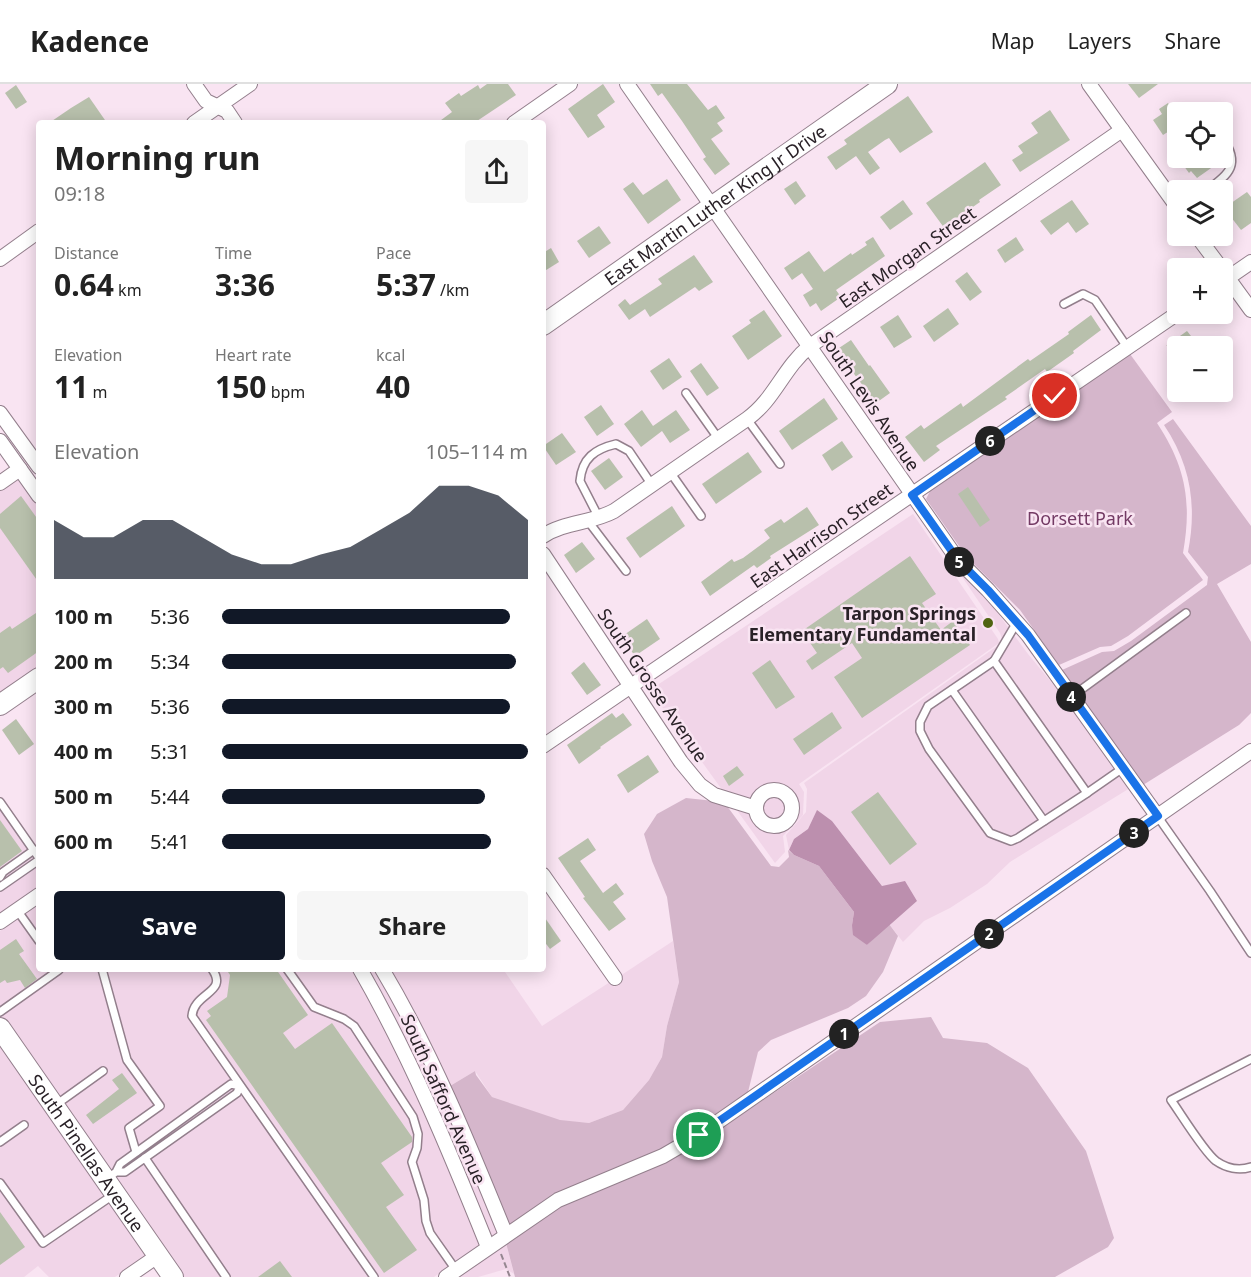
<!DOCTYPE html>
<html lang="en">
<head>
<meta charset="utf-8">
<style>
	body { margin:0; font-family:"Noto Sans",sans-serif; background:#f6f6f6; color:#222; height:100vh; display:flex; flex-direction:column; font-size:22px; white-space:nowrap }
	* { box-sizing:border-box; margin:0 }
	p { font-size:20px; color:#767676 }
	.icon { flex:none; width:33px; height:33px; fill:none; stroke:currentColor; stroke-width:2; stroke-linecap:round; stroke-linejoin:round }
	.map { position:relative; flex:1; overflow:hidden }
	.drawer { position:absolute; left:36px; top:36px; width:510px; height:852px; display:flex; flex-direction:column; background:#fff; border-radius:6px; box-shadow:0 3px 15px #0003 }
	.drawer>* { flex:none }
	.tools { position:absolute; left:1167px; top:18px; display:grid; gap:12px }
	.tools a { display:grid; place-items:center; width:66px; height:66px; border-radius:6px; background:#fff; box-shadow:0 3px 15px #0003; font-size:30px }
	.pin { position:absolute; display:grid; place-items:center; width:51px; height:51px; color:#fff; margin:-26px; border:3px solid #fff; border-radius:50%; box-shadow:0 2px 6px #0007 }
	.km { position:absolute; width:30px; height:30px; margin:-15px; border-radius:50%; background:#222; color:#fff; font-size:16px; line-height:30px; text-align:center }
	.round { display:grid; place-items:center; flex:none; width:63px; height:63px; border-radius:6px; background:#f6f6f6 }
	.headline { display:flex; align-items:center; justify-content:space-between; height:102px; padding:0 18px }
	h1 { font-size:33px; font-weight:700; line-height:45px }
	.metrics { display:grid; grid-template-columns:repeat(3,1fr); gap:9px; height:102px; padding:6px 18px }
	.metrics div { display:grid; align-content:center }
	.metrics b { font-size:30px; font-weight:700 }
	.metrics small { font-size:16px; font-weight:400 }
	.metrics p { font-size:16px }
	.chart { height:168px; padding:12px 18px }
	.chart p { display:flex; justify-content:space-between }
	.chart svg { width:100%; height:108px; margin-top:6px; fill:#111827; opacity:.7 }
	.button { display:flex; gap:12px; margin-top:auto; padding:12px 18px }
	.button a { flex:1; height:69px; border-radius:6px; background:#111827; color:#fff; font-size:24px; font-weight:700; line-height:69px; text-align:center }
	.button a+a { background:#f6f6f6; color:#222 }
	ul { padding:0 18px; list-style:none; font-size:20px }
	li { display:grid; grid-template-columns:96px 72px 1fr; align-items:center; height:45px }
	li i { height:15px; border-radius:8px; background:#111827 }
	header { display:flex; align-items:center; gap:36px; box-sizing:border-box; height:84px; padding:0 30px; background:#fff; border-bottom:2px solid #e0e0e0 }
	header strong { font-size:28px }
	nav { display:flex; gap:33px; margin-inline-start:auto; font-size:21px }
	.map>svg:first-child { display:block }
	.built { fill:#f1d5e8 }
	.green { fill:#d5b6cb }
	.water { fill:#bc8fae }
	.building { fill:#b8c0ac }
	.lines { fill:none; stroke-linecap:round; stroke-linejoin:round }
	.lane-casing { stroke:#937f8c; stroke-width:10 }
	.street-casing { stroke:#937f8c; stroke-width:16 }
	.secondary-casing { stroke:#937f8c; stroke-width:22 }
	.path { stroke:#958690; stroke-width:2; stroke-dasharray:6 3; stroke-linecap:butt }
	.lane { stroke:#fff; stroke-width:7 }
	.street { stroke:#fff; stroke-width:14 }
	.secondary { stroke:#fff; stroke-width:20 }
	.route-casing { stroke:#fff; stroke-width:12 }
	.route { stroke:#1a73e8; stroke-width:8 }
	.poi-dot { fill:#4f6411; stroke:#f9e4f2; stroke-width:2 }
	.labels { text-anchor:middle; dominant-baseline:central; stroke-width:5; stroke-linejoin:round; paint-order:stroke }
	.street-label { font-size:18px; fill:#292127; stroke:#f9e4f2 }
	.park-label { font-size:18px; fill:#733a64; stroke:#f9e4f2 }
	.poi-label { font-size:18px; font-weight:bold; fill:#292127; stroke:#f9e4f2; text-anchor:end }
</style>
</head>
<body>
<header>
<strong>Kadence</strong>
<nav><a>Map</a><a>Layers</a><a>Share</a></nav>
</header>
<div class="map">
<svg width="1251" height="1193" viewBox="0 0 1251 1193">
	<rect width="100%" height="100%" fill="#f9e4f2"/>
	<g class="built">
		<polygon points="19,394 39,423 39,586 0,613 0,407"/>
		<polygon points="913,430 998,555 999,559 799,700 804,708 803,731 783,752 785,768 775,779 650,606"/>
		<polygon points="952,478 979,504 1028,570 1066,616 1130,704 1010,778 987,800 950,824 924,837 903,858 889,840 917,817 882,802 832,737 817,727 808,745 794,755 789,766 786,751 806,728 807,705 804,699 1000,560 1002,555 1000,549"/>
		<polygon points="0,715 39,768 39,802 0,830"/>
		<polygon points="39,819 39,885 353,885 411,994 480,1160 434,1193 182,1193 0,933 0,847"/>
		<polygon points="673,857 679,898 667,942 662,973 649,996 623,1026 589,1039 560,1037 492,1013 475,987 450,1002 424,946 389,885 503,885 542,942 610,898 614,903 623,897 620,892"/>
		<polygon points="367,885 375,885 394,917 442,1013 498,1148 491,1153 457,1068 422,989 396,936"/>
		<polygon points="0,954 150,1169 115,1193 49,1193 38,1182 24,1193 0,1193"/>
		<polygon points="506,1159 514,1190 506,1185 478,1193 458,1193"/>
	</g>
	<g class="green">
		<path d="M 1130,270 L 1172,328 L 1157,339 C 1186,383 1192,418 1183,469 L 1203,496 L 1128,552 L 1111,562 L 1100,563 L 1059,581 L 1020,526 L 966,472 L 926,415 L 930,407 Z"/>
		<path d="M 1173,335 L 1251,442 L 1251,480 L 1217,500 L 1251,558 L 1251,629 L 1239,641 L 1143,701 L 1059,585 L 1062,586 L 1102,568 L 1114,567 L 1131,557 L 1207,501 L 1208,493 L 1188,468 C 1197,422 1191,381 1164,341 Z"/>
		<polygon points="686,714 714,717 727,722 771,782 779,783 789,773 788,766 794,771 819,782 854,828 852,841 867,861 889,840 898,852 883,888 866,912 848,924 771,956 758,968 748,1008 696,1045 659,1066 556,1110 509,1141 450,1002 475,987 476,991 492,1013 560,1036 589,1039 623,1026 649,996 662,973 667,942 679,898 667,813 652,777 644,750 657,730"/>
		<polygon points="931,933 943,954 987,959 1028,984 1086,1067 1114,1154 1108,1163 1055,1193 515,1193 506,1159 562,1122 666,1078 703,1056 880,938"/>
	</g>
	<polygon class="water" points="817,726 832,737 882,802 905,797 917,817 867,861 853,851 852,841 854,828 819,782 794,771 789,766 794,755 808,745"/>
	<g class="building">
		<polygon points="487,0 508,0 516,11 474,39 437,39 452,28 445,19 459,9 461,12 478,1 480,5"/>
		<polygon points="603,0 615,18 597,31 605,43 588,54 568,25"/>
		<polygon points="650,0 687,0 708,26 716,21 725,34 717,39 723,47 711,55 730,80 715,91 703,75 706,73 682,37 662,9 658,12"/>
		<polygon points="1128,0 1158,0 1139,14"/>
		<polygon points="16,1 27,18 16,25 5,9"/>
		<polygon points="908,12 933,48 900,69 889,54 885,56 868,68 880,84 870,91 856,72 836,86 827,73 847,60 844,56"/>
		<polygon points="89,13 107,39 49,39 71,24"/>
		<polygon points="1168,19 1177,32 1170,37 1174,44 1163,51 1153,36 1162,30 1159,25"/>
		<polygon points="1050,26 1070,56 1020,88 1012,76 1023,69 1018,62 1038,49 1031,39"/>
		<polygon points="1178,74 1208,74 1214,82 1197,94 1191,87 1189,89"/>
		<polygon points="985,78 1001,101 979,116 980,118 957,134 958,136 945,145 926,119"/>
		<polygon points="667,95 681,116 648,140 623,105 633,98 643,111"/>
		<polygon points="796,97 806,112 795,121 784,105"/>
		<polygon points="1247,108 1251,113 1251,139 1241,146 1224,124"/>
		<polygon points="903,116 913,130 890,146 880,133"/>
		<polygon points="1072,116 1089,140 1076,149 1068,138 1051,151 1040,137"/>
		<polygon points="599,142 611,159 589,174 577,157"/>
		<polygon points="873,153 885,172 836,206 841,213 821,227 816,219 810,223 803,211 813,205 802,189 792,196 784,184 809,167 824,188 851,169 852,171 867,161 865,158"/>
		<polygon points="1016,153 1024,166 1005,179 997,166"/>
		<polygon points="551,164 559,178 543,188 543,169"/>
		<polygon points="694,171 713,198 699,207 695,203 650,233 645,225 629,236 618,221 625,215 630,221 662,200 658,195"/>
		<polygon points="967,188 982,208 970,217 955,197"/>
		<polygon points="948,224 959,240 934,258 923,242"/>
		<polygon points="764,226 782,252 748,276 732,252 751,239 749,236"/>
		<polygon points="898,231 912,253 894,264 880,243"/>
		<polygon points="1091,231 1101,246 1073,267 1074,269 1047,288 1045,285 1005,313 1007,315 936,362 940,366 924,378 905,353 921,341 924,345 961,319 963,323 1028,275 1030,277 1069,250 1068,248"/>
		<polygon points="1187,247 1199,262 1166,262"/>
		<polygon points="851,256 869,282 870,281 890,309 876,319 836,266"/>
		<polygon points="669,274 682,293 663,306 650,287"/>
		<polygon points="701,279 719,304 707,312 690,287"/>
		<polygon points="824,314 838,335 792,366 779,347"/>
		<polygon points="601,321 614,340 597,352 584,333"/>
		<polygon points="642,326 653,342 676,326 690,346 670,359 662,347 641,363 624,340"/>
		<polygon points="562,349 576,368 556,381 543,362"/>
		<polygon points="842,357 853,373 832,387 822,371"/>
		<polygon points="748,368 762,388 716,420 702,400"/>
		<polygon points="609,374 623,393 605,406 591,387"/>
		<polygon points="968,403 990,436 980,443 958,410"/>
		<polygon points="21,412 39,437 39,499 0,444 0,430"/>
		<polygon points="672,422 685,442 640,474 626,454"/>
		<polygon points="807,423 819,441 770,472 771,474 757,484 754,481 710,512 701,498 732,475 734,478 743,474 770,454 764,446 781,435 784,439"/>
		<polygon points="582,458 595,475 576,489 564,471"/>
		<polygon points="910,472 936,510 922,519 941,546 953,537 970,561 862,634 834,593 862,574 852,559 812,586 806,577 817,569 802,547"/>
		<polygon points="39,527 39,567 8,589 3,583 0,585 0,549 10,542 12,545"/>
		<polygon points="647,535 660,555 635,572 621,553"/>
		<polygon points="770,576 795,613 776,625 752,589"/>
		<polygon points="584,578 601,601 587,611 571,589"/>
		<polygon points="832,628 842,644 804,671 793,655"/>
		<polygon points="612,629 616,634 623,629 632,641 600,663 601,664 579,680 567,661"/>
		<polygon points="16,635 34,660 19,671 2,646"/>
		<polygon points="648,671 659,688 628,709 617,691"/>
		<polygon points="737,682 744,691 729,702 723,692"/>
		<polygon points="878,708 917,760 890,781 851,728"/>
		<polygon points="0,736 22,767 0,783"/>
		<polygon points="588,754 596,766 580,777 603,809 616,799 624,810 613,818 626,835 609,847 583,814 585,813 558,774"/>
		<polygon points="543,831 561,857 550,865 543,856"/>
		<polygon points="16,855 24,867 19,870 37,895 25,904 20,896 7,899 5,896 0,899 0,866"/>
		<polygon points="226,885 276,885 308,931 283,949 295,965 332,939 412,1053 412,1058 381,1079 404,1111 386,1123 417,1166 384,1189 206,936 211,932 207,927 227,913 230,891"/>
		<polygon points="122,989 137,1009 93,1040 86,1031 119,1005 112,996"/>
		<polygon points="0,1128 25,1163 0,1181"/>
		<polygon points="280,1177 292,1193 258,1193"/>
	</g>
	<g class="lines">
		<g class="lane-casing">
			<g id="lane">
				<path d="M 1207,106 C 1230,90 1241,80 1222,53"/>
				<polyline points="1064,220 1083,210 1095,216 1127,263"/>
				<polyline points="686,309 718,354"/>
				<polyline points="747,335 780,380"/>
				<polyline points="670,388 701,432"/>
				<path d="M 599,434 L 580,397 C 582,374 595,365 616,360 L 629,367 L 652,401"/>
				<polyline points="588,437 626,487"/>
				<polyline points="1017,538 994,577 1087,709 1123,684"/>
				<polyline points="994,577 928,622 920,638 920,647 929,665 990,749 1011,757 1018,754 1087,709"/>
				<polyline points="952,606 1044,737"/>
				<polyline points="1071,613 1186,529"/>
				<polyline points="0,718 39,774"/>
				<polyline points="1158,733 1210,807 1251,869"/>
				<polyline points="0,793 3,788 34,766"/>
				<polyline points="0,803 39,776"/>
				<polyline points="17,826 39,857"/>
				<polyline points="102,885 127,976 160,1022 129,1044 136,1068"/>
				<path d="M 212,885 C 229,909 194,908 192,932 L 374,1193"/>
				<polyline points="287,885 314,923 344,935 354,942 413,1033 418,1050 417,1064 412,1078 424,1116 426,1137 430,1149 456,1186"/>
				<polyline points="0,928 59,886"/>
				<path d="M 1251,975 L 1171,1016 C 1181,1030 1204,1068 1216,1077 C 1226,1084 1239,1087 1251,1083"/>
				<polyline points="57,1020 103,987"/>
				<polyline points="0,1058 24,1041"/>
				<polyline points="145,1074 226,1193"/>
				<polyline points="108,1094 116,1088 120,1080 231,1000 240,1002 237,1009 125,1088 116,1088"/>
				<polyline points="0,1099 43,1159 113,1111"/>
			</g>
		</g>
		<g class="street-casing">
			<g id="street">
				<polyline points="194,0 206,17 227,27 235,39"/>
				<polyline points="627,0 958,476 988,506 1028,551 1158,733"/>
				<polyline points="1089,0 1178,124"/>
				<polyline points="194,39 250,0"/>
				<polyline points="514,39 570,0"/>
				<polyline points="1197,152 1221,184"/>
				<polyline points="0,175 39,147"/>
				<polyline points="1222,186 1251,226"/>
				<polyline points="1222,198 1251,178"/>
				<polyline points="0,329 39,383"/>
				<polyline points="0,357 39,412"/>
				<polyline points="0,399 20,385"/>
				<path d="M 543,452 C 564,438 592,439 614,427 L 747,335 C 775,315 783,284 810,262 L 1122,46"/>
				<polyline points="543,470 681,678 700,701 714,711 756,724"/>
				<polyline points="543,662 1178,229"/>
				<circle cx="774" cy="724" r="18"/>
				<polyline points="543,791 615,894"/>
				<polyline points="0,838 39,811"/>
				<path d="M 360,885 C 412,976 449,1066 488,1163"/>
				<path d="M 382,885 C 432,969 469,1060 506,1151"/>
				<polyline points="127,1193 159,1171"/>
				<polyline points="446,1193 558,1116 663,1072 699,1051 1251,667"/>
			</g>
		</g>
		<g class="secondary-casing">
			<g id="secondary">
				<path id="s1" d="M 543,241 L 887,0"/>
				<polyline points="0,621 39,594"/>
				<path id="s2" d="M 0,944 L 173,1193"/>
			</g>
		</g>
		<polyline class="path" points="501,1170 510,1193"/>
		<use href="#lane" class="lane"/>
		<use href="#street" class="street"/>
		<use href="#secondary" class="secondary"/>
	</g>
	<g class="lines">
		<g class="route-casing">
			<polyline id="route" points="699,1051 1158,732 1028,551 988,506 958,476 912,411 1055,312"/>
		</g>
		<use href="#route" class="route"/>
	</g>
	<circle class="poi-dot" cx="988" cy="539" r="6"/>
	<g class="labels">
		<g class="street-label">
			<text stroke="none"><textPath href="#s1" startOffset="210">East Martin Luther King Jr Drive</textPath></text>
			<text transform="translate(907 173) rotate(-35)">East Morgan Street</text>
			<text transform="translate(870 317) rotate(56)">South Levis Avenue</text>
			<text transform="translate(821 451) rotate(-35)">East Harrison Street</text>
			<text transform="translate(653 601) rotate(56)">South Grosse Avenue</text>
			<text transform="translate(444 1015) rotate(66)">South Safford Avenue</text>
			<text stroke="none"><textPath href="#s2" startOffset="152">South Pinellas Avenue</textPath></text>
		</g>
		<g class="park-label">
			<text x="1080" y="434">Dorsett Park</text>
		</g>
		<g class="poi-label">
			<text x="976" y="529">Tarpon Springs<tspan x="976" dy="21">Elementary Fundamental</tspan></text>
		</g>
	</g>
</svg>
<div class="tools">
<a><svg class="icon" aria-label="locate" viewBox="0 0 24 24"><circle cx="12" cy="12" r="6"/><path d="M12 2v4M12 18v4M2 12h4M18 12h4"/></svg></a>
<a><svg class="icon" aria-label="layers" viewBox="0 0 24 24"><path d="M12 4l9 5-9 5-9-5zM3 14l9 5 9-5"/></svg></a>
<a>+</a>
<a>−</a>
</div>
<div class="pin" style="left:699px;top:1051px;background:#1e9e55"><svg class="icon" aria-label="arrive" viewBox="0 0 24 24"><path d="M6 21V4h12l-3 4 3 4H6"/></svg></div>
<div class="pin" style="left:1055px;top:312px;background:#d93025"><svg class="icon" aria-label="check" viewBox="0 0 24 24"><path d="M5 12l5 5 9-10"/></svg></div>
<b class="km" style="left:844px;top:950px">1</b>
<b class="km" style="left:989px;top:850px">2</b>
<b class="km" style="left:1134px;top:749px">3</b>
<b class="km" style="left:1071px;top:613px">4</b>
<b class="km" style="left:959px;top:478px">5</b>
<b class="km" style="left:990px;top:357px">6</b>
<section class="drawer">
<div class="headline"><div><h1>Morning run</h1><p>09:18</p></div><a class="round"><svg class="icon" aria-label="share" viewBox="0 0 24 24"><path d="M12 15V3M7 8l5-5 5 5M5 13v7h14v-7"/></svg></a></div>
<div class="metrics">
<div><p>Distance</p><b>0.64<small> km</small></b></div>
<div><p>Time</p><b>3:36</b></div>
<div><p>Pace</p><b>5:37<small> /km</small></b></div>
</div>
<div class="metrics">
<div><p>Elevation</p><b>11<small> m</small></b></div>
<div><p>Heart rate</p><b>150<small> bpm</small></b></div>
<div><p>kcal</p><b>40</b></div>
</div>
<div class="chart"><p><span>Elevation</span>105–114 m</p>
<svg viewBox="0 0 160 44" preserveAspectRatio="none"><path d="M0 44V20L10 27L20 27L30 20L40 20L50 27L60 34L70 38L80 38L90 34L100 31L110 24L120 17L130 6L140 6L150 10L160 20V44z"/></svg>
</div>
<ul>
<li><b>100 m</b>5:36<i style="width:94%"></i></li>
<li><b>200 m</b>5:34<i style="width:96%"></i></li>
<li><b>300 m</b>5:36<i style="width:94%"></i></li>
<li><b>400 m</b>5:31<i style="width:100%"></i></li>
<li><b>500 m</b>5:44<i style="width:86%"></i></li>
<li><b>600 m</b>5:41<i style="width:88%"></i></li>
</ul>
<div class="button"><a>Save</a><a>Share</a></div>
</section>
</div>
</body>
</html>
